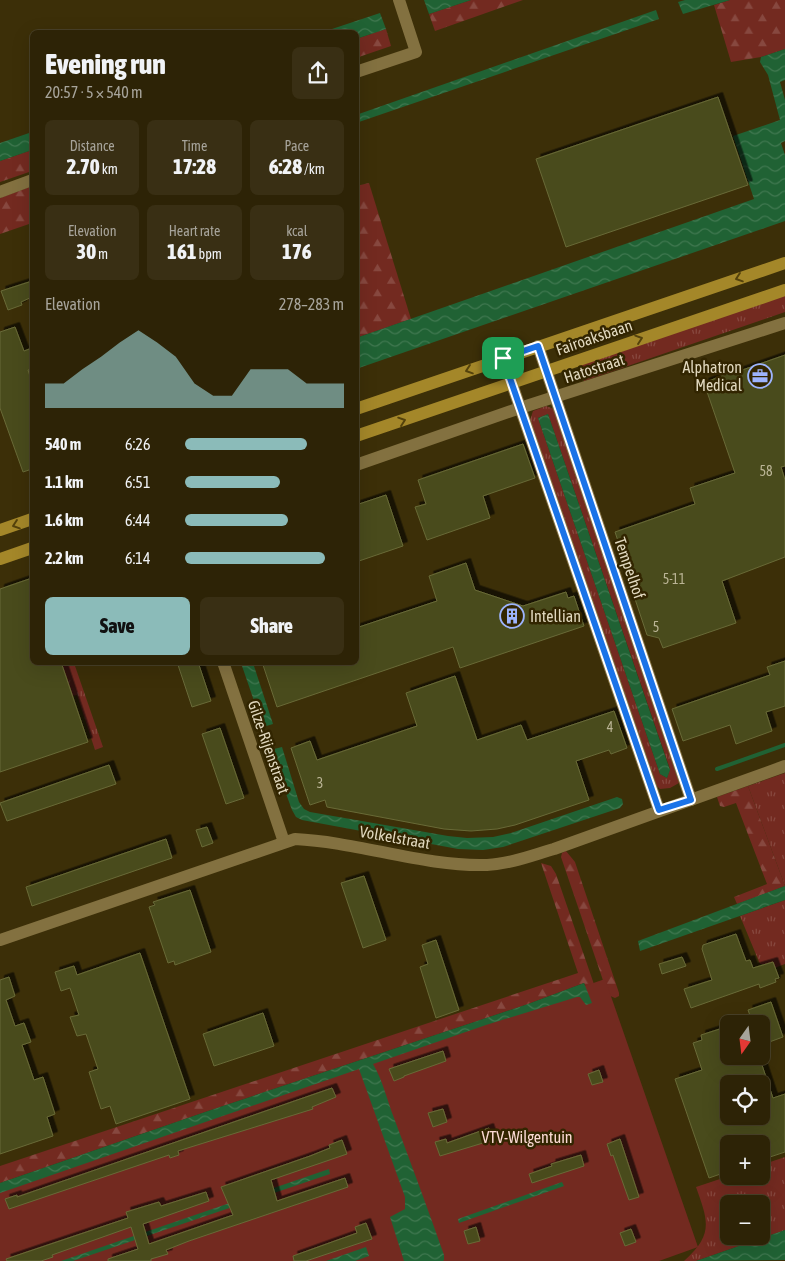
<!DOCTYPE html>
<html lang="en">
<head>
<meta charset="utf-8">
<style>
	body { margin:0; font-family:"Asap Condensed",sans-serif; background:#392f14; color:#f1f3f6; height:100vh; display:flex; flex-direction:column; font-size:19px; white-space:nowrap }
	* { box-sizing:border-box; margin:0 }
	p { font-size:16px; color:#a7a49b }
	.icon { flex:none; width:28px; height:28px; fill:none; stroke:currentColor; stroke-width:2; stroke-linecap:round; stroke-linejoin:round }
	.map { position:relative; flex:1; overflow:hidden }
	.sheet { position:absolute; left:30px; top:30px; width:329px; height:635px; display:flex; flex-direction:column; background:#2d2306; border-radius:8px; box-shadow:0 5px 20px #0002,0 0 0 1px #484028 }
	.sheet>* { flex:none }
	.needle { width:32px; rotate:194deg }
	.tools { position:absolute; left:720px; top:1015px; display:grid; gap:10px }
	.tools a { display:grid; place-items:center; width:50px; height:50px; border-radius:8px; background:#2d2306; box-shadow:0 5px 20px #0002,0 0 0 1px #484028; font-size:25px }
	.pin { position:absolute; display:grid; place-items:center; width:42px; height:42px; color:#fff; margin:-21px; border-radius:10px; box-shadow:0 2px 8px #0006 }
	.round { display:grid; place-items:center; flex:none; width:52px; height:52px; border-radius:8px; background:#392f14 }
	.overview { display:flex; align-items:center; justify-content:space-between; height:85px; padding:0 15px }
	h1 { font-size:28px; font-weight:800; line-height:38px }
	.stats { display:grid; grid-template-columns:repeat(3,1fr); gap:8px; height:85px; padding:5px 15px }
	.stats div { display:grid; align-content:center; border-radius:8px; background:#392f14; text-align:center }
	.stats b { font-size:21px; font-weight:800 }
	.stats small { font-size:14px; font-weight:400 }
	.stats p { font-size:14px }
	.chart { height:140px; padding:10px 15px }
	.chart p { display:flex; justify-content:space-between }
	.chart svg { width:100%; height:90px; margin-top:5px; fill:#8bbbb9; opacity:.7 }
	.cta { display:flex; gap:10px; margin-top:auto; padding:10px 15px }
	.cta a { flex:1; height:58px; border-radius:8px; background:#8bbbb9; color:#111; font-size:20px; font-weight:800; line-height:58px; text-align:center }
	.cta a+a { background:#392f14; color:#f1f3f6 }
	ul { padding:0 15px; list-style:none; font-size:16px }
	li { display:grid; grid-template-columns:80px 60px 1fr; align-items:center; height:38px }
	li i { height:12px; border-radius:6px; background:#8bbbb9 }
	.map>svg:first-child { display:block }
	.grass { fill:url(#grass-tufts); fill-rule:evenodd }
	.forest { fill:url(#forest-firs) }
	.garden { fill:#732a20 }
	.water { fill:url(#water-waves) }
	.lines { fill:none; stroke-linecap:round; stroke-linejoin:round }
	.stream { stroke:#206234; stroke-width:4 }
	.building { fill:#4a4b1d; stroke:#686a37; fill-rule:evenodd; filter:url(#shadow) }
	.minor { stroke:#837140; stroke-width:12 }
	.major { stroke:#a48729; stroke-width:12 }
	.oneway { stroke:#54420c }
	.route-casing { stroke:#fff; stroke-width:10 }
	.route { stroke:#1a73e8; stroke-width:6 }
	.labels { text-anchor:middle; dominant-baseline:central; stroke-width:5; stroke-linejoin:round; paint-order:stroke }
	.number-label { font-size:14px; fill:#bbb596 }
	.street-label { font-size:16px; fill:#e1d8be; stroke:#322500 }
	.poi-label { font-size:16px; fill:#e1d8be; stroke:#322500; text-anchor:end }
	.park-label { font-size:16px; fill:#fcdad4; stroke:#322500 }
</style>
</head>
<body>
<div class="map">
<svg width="785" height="1261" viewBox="0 0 785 1261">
	<defs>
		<pattern id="grass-tufts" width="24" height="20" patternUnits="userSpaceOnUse" patternTransform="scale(1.25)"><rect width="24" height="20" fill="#732a20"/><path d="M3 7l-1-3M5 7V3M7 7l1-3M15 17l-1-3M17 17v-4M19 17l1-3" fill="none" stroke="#87483f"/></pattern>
		<pattern id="forest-firs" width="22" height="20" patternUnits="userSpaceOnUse" patternTransform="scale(1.25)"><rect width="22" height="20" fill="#732a20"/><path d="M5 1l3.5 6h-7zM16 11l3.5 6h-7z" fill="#87483f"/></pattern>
		<pattern id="water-waves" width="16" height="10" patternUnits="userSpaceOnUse" patternTransform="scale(1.25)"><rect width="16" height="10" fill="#206234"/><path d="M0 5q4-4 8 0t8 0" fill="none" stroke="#407850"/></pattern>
		<filter id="shadow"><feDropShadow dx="4.5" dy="-4.5" stdDeviation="0" flood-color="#0009"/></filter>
	</defs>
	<rect width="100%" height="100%" fill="#3c2f08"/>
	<g class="grass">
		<polygon points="785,295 785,312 584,381 579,366"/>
		<path d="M 546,406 L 554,409 L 679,783 L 670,788 L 660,789 L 657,786 L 530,420 L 533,411 ZM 548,414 L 670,769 L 667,778 L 660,774 L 538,418 Z"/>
		<polygon points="61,663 74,663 103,747 95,750 77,695 72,696"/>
		<polygon points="785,773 785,886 748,786"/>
		<polygon points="785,900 785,964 769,970 767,964 760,964 740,916"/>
		<path d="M 785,1157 L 785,1230 L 696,1261 L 684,1261 C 714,1234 708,1221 696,1187 L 729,1176 L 761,1176 L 761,1165 ZM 729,1204 L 761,1204 L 761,1236 L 729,1236 Z"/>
	</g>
	<g class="forest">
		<polygon points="471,0 523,0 435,31 429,14"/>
		<polygon points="730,0 785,0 785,49 761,57 731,62 714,5"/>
		<polygon points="386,29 391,46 356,58 356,39"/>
		<polygon points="32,150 32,171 0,182 0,161"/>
		<polygon points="369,183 411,319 356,338 356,186"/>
		<polygon points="32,186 32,223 0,234 0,198"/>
		<polygon points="748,786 785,886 737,904 734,897 767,884 736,803 724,807 720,806 717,797"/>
		<polygon points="566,851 575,862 619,993 619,996 615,998 608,995 561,857 562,853"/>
		<polygon points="541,863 551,866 556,874 597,993 596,1006 584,983 528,1004 208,1111 0,1183 0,1166 578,973"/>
	</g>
	<polygon class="garden" points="605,979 698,1247 659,1261 0,1261 0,1188"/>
	<g class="water">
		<polygon points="424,0 471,0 429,14"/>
		<polygon points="685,0 730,0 683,14 678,2"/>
		<polygon points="656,10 659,19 356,123 356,115"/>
		<polygon points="380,13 386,29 356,39 356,32 323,32"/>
		<polygon points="785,49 785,80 780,82 785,100 785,141 781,143 785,155 785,221 356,369 356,338 754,199 733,136 780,120 768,75 760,62 761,57"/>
		<polygon points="32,132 32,150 0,161 0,143"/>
		<polygon points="548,414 670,770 667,778 660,774 538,418"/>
		<polygon points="241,663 253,663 273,724 263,727"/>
		<polygon points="282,747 299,802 304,809 310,812 448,836 467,838 493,837 511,833 617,797 622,799 623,804 620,808 503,847 483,850 458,849 302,820 296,817 292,810 270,750"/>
		<polygon points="785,886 785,900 640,951 638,941"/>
		<path d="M 584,983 L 592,1003 L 586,1005 L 580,997 L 577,997 L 486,1025 L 373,1064 C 383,1081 387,1100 394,1118 C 411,1164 428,1209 444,1255 L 444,1260 L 443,1261 L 404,1261 L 390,1217 L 405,1209 L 405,1197 L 359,1069 L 0,1193 L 0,1183 L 208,1111 L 528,1004 Z"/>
		<polygon points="329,1169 330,1174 73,1261 61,1261"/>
		<polygon points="562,1182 564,1186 459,1223 458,1219"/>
		<polygon points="785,1230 785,1260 696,1261"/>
		<polygon points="366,1247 369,1256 355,1261 326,1261"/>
	</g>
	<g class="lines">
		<polyline class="stream" points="717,769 785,745"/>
	</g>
	<g class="building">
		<polygon points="718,97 748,185 566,247 536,159"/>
		<polygon points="32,281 32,297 21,302 22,305 8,310 1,291"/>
		<polygon points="15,327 24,351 32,348 32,369 28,370 32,383 32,469 23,472 0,408 0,332"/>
		<polygon points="785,355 785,466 781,467 785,480 785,557 722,581 736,623 663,648 659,638 647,635 623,563 624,559 615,532 695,504 690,488 735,473 704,383 731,372 731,374"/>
		<polygon points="523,444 535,478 483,496 490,518 427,540 415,507 426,504 418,480"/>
		<polygon points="386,495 403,546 356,562 356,505"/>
		<polygon points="466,563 475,590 523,606 566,592 568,598 574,596 584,626 460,668 453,647 277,707 262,662 356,662 356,628 437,601 429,576"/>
		<polygon points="32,578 32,662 61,662 88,742 0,772 0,589"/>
		<polygon points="785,661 785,706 766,712 772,731 736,744 730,725 683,741 672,709 770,675 767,667"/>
		<polygon points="177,662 198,662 211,701 192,707"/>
		<polygon points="455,676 477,740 521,725 527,740 614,711 627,748 611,754 609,750 576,761 589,800 515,825 497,829 471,831 444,829 327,807 325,800 310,805 291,748 310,741 317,760 417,726 406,693"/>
		<polygon points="220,728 244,798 226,804 202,734"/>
		<polygon points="109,765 116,784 7,821 0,803"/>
		<polygon points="207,827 213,843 202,847 196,830"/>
		<polygon points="166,839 172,858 32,906 26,887"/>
		<polygon points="364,876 386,940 363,948 341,883"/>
		<polygon points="190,890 211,952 175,965 174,961 168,963 149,907 155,905 153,902"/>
		<polygon points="736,934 746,961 750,960 753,968 773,962 779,978 775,979 776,982 760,988 759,984 691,1008 684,989 712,980 702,949 703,945"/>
		<polygon points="436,940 459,1010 436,1018 420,967 428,964 422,945"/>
		<polygon points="140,953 190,1099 116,1124 110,1106 101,1109 89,1072 98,1069 86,1034 77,1036 70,1017 79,1015 70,988 61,991 55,972 74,966 77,975"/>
		<polygon points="682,957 686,966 662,974 659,964"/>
		<polygon points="9,977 15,996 6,1000 15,1026 24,1023 31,1042 22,1045 34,1080 43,1077 55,1114 47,1117 53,1136 0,1154 0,980"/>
		<polygon points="771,1002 783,1037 761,1045 761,1024 753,1024 748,1010"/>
		<polygon points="263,1013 274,1046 214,1066 203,1034"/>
		<path d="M 729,1026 L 729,1060 L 741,1056 L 759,1056 L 773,1098 L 785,1094 L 785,1152 L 761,1160 L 761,1144 L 729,1144 L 729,1171 L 709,1178 L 675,1079 L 702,1070 L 693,1043 L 702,1040 L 701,1035 ZM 729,1084 L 761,1084 L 761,1116 L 729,1116 Z"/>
		<polygon points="443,1051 446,1061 404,1076 404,1077 394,1081 389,1069"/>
		<polygon points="599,1070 603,1082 592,1085 588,1074"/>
		<polygon points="332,1088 336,1097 312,1107 313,1109 178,1151 179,1155 170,1158 169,1155 9,1209 5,1199 17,1195 17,1197"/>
		<polygon points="443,1109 447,1122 433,1127 428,1113"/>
		<polygon points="489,1128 493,1140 440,1156 435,1142 446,1139 447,1143"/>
		<polygon points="620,1139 639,1197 629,1200 613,1155 611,1156 607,1144"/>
		<polygon points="342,1140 347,1154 271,1180 277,1201 345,1178 348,1187 189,1241 166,1250 168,1254 151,1259 151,1261 108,1261 108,1259 138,1249 131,1227 52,1255 53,1257 41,1261 7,1261 6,1259 128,1218 126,1212 159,1202 161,1206 206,1192 209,1201 143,1224 149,1244 233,1215 221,1187 310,1156 330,1148 329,1145"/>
		<polygon points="581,1155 584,1166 532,1183 529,1174 552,1166 551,1164"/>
		<polygon points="366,1223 372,1239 306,1261 294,1261 293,1256 357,1233 355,1227"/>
		<polygon points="476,1227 480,1241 468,1244 464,1231"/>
		<polygon points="631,1229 636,1242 625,1246 620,1233"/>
	</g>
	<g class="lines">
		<g class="minor">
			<polyline points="356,72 416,52 399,0"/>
			<polyline points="0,192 32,180"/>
			<polyline points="538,346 691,800"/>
			<polyline points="503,358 659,810"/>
			<polyline points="356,465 520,408 785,323"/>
			<polyline points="223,662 284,842"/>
			<path d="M 0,940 L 295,839 C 359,842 424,867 487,865 C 510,864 533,855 554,849 L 785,766"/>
		</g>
		<g class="major">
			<polyline points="356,409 785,263"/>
			<polyline points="356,436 785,290"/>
			<polyline points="0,530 32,519"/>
			<polyline points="0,559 32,548"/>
		</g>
	</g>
	<defs><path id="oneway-chevron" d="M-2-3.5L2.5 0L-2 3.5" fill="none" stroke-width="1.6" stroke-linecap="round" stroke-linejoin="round" transform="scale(1.25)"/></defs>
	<g class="oneway">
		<use href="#oneway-chevron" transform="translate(739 278) rotate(161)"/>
		<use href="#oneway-chevron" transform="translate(639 339) rotate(-19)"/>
		<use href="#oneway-chevron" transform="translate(469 370) rotate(161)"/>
		<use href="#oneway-chevron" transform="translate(402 421) rotate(-19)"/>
		<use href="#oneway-chevron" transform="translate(16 525) rotate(161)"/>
	</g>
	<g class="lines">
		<g class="route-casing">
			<polygon id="route" points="538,346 691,800 659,810 503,358"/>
		</g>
		<use href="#route" class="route"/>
	</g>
	<defs>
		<g id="office-ring" transform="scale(1.25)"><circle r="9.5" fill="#322500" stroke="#9db4fd" stroke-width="1.5"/><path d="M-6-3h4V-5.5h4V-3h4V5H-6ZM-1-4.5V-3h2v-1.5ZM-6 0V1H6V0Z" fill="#9db4fd"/></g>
		<g id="building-ring" transform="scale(1.25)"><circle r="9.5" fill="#322500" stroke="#9db4fd" stroke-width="1.5"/><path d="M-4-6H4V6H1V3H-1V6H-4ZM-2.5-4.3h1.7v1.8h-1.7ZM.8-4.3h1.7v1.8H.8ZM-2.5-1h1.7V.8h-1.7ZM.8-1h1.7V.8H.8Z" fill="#9db4fd"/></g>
	</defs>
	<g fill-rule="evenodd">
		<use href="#office-ring" x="760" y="376"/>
		<use href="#building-ring" x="512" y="616"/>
	</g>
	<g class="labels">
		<g class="number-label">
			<text x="766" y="471">58</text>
			<text x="674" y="579">5-11</text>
			<text x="656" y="627">5</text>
			<text x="610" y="727">4</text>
			<text x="320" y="783">3</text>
		</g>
		<g class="street-label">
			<text transform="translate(594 337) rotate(-19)">Fairoaksbaan</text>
			<text transform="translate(594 368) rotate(-18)">Hatostraat</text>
			<text transform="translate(630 568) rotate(71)">Tempelhof</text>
			<text transform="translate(269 747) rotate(71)">Gilze-Rijenstraat</text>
			<text transform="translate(395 837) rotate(10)">Volkelstraat</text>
		</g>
		<g class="poi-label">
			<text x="742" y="367">Alphatron<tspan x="742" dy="18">Medical</tspan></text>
			<text x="530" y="616" text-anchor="start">Intellian</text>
		</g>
		<g class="park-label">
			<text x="527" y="1137">VTV-Wilgentuin</text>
		</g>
	</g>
</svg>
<div class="tools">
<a><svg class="needle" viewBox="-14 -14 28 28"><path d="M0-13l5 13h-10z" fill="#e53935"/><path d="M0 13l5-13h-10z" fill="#a7a49b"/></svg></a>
<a><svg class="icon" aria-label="locate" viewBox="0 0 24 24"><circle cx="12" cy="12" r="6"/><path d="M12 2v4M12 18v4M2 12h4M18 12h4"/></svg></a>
<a>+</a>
<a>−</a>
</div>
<div class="pin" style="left:503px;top:358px;background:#1e9e55"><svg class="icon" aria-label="arrive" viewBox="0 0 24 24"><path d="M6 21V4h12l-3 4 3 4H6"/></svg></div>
<section class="sheet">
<div class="overview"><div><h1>Evening run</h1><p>20:57 · 5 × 540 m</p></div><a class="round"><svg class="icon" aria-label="share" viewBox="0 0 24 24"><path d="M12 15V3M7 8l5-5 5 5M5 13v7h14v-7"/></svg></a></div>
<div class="stats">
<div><p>Distance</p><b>2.70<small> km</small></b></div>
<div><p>Time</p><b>17:28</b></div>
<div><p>Pace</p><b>6:28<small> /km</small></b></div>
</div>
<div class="stats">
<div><p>Elevation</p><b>30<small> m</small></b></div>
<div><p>Heart rate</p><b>161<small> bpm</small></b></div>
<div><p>kcal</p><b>176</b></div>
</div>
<div class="chart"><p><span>Elevation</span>278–283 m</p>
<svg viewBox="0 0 160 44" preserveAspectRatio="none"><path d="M0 44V32L10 32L20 25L30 19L40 12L50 6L60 12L70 19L80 32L90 38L100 38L110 25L120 25L130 25L140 32L150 32L160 32V44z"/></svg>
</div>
<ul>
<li><b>540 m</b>6:26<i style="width:77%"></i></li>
<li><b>1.1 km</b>6:51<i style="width:60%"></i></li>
<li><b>1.6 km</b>6:44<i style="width:65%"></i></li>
<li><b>2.2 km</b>6:14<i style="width:88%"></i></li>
</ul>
<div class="cta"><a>Save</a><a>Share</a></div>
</section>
</div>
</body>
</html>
